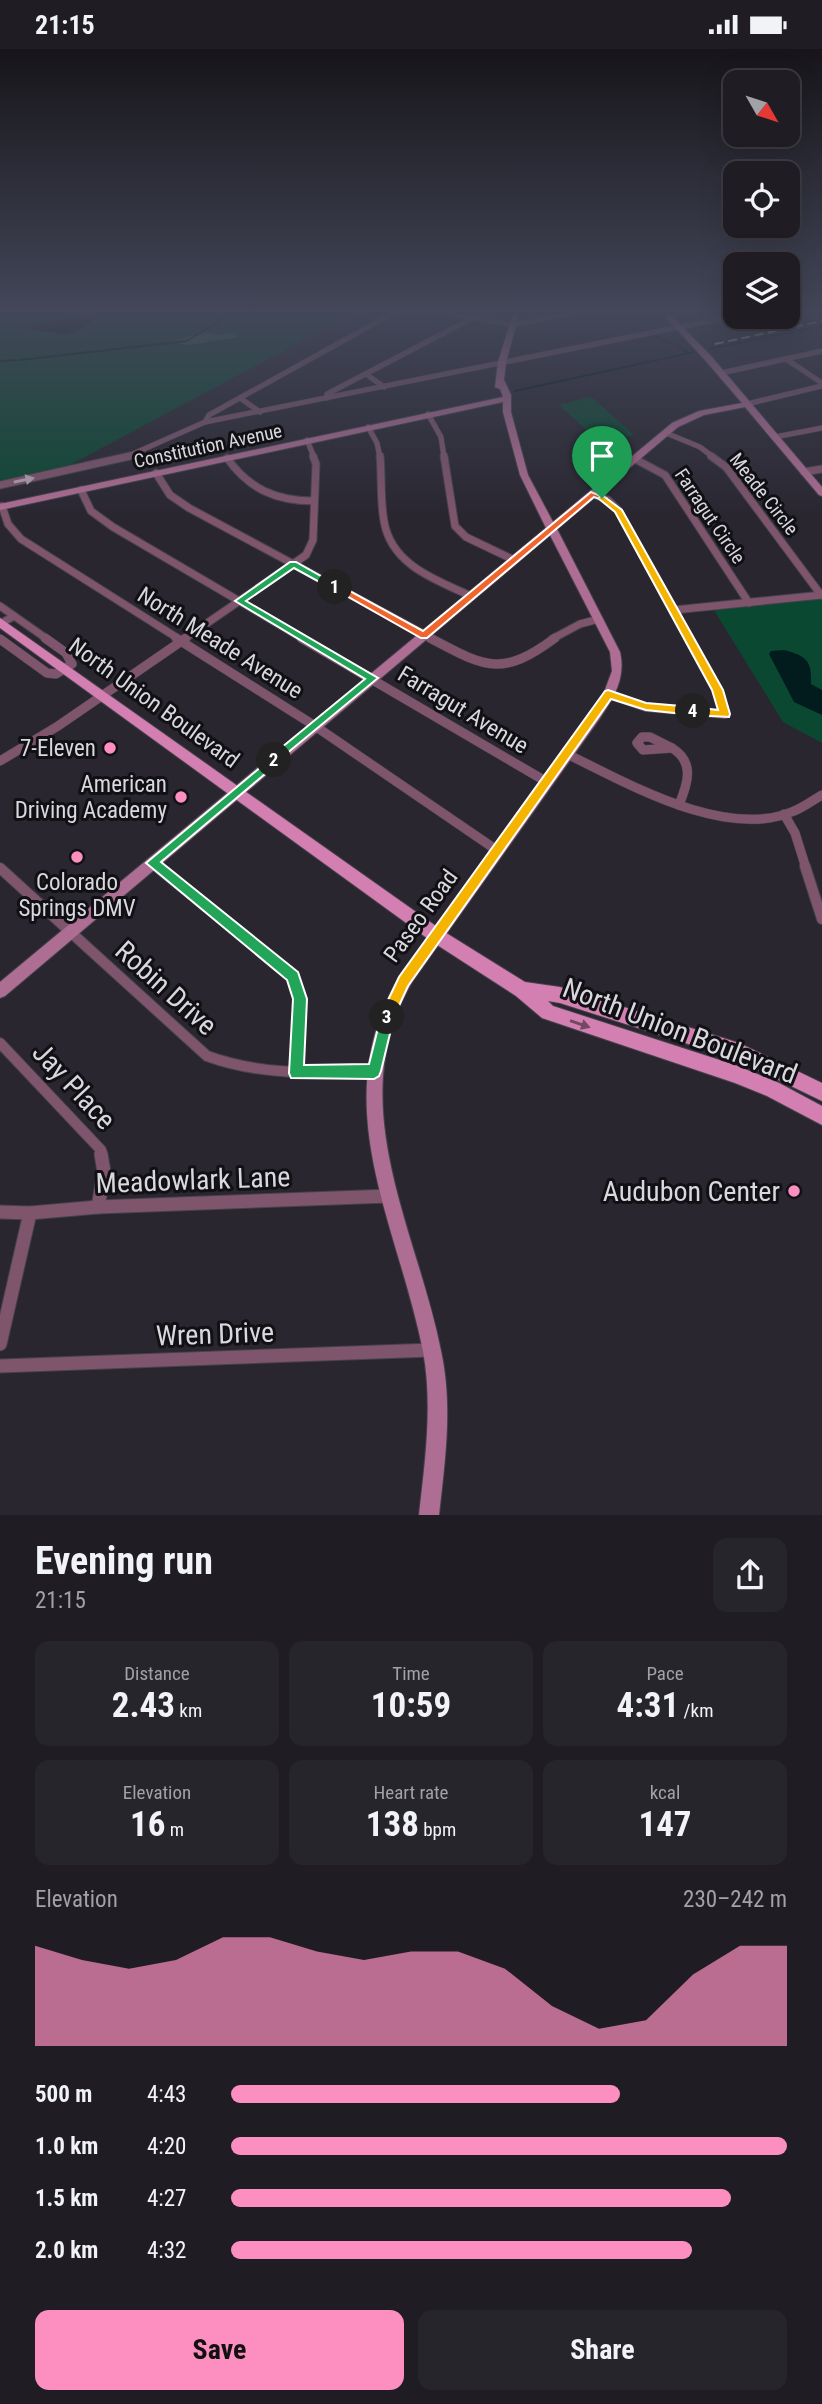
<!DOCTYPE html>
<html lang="en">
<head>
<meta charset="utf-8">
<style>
	body { margin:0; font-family:"Roboto Condensed",sans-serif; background:#27252c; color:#f1f3f6; height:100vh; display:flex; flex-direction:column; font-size:26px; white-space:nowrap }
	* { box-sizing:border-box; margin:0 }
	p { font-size:23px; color:#a1a1a6 }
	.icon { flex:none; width:38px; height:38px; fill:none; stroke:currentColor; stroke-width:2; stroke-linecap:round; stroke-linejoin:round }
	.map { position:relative; height:1466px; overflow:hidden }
	.details { display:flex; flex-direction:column; background:#1f1c24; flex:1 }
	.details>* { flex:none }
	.needle { width:46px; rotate:129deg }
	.controls { position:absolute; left:723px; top:21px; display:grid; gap:14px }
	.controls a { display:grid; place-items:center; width:77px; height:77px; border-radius:14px; background:#1f1c24; box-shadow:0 7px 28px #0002,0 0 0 2px #3c3a41; font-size:35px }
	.pin { position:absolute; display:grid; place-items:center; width:60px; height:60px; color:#fff; margin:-72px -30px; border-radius:50% 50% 50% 0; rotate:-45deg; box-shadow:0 0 7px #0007 }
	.pin .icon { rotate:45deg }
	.km { position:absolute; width:35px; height:35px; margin:-18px; border-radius:50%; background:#222; color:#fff; font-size:19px; line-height:35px; text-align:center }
	.round { display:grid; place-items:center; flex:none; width:74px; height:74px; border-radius:14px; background:#27252c }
	.head { display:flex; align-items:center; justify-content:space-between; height:119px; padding:0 35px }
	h1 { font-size:38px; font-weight:700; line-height:52px }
	.stats { display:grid; grid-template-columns:repeat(3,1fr); gap:10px; height:119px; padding:7px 35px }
	.stats div { display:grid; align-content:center; border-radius:14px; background:#27252c; text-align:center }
	.stats b { font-size:35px; font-weight:700 }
	.stats small { font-size:19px; font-weight:400 }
	.stats p { font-size:19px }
	.chart { height:196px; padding:14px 35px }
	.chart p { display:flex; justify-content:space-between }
	.chart svg { width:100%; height:126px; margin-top:7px; fill:#fd8ec0; opacity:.7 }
	.action { display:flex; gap:14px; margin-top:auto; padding:14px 35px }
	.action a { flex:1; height:80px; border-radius:14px; background:#fd8ec0; color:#111; font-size:28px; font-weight:700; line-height:80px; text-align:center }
	.action a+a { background:#27252c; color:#f1f3f6 }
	ul { padding:0 35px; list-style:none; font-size:23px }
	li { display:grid; grid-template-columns:112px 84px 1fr; align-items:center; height:52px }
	li i { height:18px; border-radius:9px; background:#fd8ec0 }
	.status { display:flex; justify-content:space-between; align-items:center; height:49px; padding:0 35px; background:#1f1c24; direction:ltr }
	.status svg { height:19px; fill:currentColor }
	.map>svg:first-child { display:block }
	.green { fill:#0b4831 }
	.forest { fill:#2d6f52 }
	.water { fill:#021c1e }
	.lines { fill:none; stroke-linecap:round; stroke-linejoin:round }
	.stream { stroke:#021c1e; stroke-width:2 }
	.street-far4-casing { stroke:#45424c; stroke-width:6 }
	.street-far3-casing { stroke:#45424c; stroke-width:9 }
	.street-far2-casing { stroke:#45424c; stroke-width:10 }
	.street-far1-casing { stroke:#45424c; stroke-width:12 }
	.street-casing { stroke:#45424c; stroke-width:15 }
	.secondary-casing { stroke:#45424c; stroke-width:2 }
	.primary-casing { stroke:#45424c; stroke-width:2 }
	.street-far4 { stroke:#7e556c; stroke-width:5 }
	.street-far3 { stroke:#7e556c; stroke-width:7 }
	.street-far2 { stroke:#7e556c; stroke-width:9 }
	.street-far1 { stroke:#7e556c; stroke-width:10 }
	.street { stroke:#7e556c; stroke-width:13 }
	.secondary { fill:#ae6d93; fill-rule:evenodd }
	.primary { fill:#d37fb1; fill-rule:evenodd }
	.rail { stroke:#c2c0c7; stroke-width:2; stroke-dasharray:9 4.5; stroke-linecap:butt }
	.oneway { fill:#b5a4b1 }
	.oneway2 { fill:#724862 }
	.split-1 { fill:#f0652b; stroke:#fff; stroke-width:2 }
	.split-2 { fill:#22a559; stroke:#fff; stroke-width:2 }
	.split-3 { fill:#22a559; stroke:#fff; stroke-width:2 }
	.split-4 { fill:#f5b400; stroke:#fff; stroke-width:2 }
	.split-5 { fill:#f5b400; stroke:#fff; stroke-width:2 }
	.poi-dot { fill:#fd8ec0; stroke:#111014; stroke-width:2.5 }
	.labels { text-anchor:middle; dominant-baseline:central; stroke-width:6; stroke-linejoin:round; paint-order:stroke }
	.far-street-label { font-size:19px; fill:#dad8df; stroke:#111014 }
	.street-label { font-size:23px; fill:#dad8df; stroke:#111014 }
	.poi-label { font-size:23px; fill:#dad8df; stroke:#111014; text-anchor:end }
	.near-street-label { font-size:28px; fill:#dad8df; stroke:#111014 }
	.near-poi-label { font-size:28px; fill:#dad8df; stroke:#111014; text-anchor:end }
</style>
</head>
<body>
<div class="status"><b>21:15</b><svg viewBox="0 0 49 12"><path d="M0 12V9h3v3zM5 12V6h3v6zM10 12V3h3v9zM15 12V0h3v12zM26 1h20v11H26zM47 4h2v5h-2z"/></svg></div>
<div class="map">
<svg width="822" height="1466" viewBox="0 0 822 1466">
	<rect width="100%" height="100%" fill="#292630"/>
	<g class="green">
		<polygon points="0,262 358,262 68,417 68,419 0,434"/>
		<polygon points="590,348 595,351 634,386 601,394 559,356"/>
		<polygon points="822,549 822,694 783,673 715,563 716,561"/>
	</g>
	<polygon class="forest" points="206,283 219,286 233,283 239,288 189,296 171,293"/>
	<g class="water">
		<polygon points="105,262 84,278 68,286 28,280 38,275"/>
		<path d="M 784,601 C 807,607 812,612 811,635 L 822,641 L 822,666 L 794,653 L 769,605 L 771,602 Z"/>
	</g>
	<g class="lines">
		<g class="stream">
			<polyline points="652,286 670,294"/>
			<polyline points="679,297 688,304"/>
			<polyline points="709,300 822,277"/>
			<polyline points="20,311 187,292 215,275 226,264"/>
			<polyline points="0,312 16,311"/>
			<polyline points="515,342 694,303"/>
		</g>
		<g class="street-far4-casing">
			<g id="street-far4">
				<polyline points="448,262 470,270"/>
				<polyline points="472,269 514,276 581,262"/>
				<polyline points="786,310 822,334"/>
				<polyline points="721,324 822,302"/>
				<polyline points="366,325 384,338"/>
				<polyline points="240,349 260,363"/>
				<polyline points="327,349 327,345 486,262"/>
				<polyline points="747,355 822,337"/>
				<polyline points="428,365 441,388 444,408"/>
				<polyline points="205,373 735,267"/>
				<polyline points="368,378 377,394 380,408"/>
				<polyline points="666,384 700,398 713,408"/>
				<polyline points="775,388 822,379"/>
				<polyline points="307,391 314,408"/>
				<polyline points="126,408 205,373 209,366 397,262"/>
			</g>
		</g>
		<g class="street-far3-casing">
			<g id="street-far3">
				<path d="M 380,407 C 382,428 380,451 384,472 C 391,516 436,531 471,547"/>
				<polyline points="444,407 455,477 466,488 514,511"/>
				<polyline points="711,407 726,418 821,546"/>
				<path d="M 227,409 C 249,440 276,452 314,452"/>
				<polyline points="635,410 665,426 749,554"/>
				<polyline points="804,423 822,420"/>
				<polyline points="156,424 170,446 189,459 433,590"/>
				<polyline points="0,436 130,407"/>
				<polyline points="81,441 91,462 113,478 304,590"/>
				<polyline points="593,445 608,451 618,461 689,590"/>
				<polyline points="2,457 8,475 21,490 179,590"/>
				<polyline points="0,557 47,590"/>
				<polyline points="674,561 822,546"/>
				<polyline points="0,575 14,567"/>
				<polyline points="184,590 306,506 313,491 316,415 313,407"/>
				<polyline points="552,590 580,575 599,570"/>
			</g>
		</g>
		<g class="street-far2-casing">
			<g id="street-far2">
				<polyline points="176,589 315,677 498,802"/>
				<polyline points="301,589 547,733"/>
				<path d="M 430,589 C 485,618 501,629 555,589"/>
				<polyline points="0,590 47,624 56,625 72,615 66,604 45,589"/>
				<polyline points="608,645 646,658 725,665 717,641 688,589"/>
				<polygon points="642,688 650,688 672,699 643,701 637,694"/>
				<path d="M 672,699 C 695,713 688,734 679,756"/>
				<path d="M 567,705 C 627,734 726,792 794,762 C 804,758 813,751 822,746"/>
				<polyline points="0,712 58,677 186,589"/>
				<polyline points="784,765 795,784 806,819"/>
				<polyline points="152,814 158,819"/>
			</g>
		</g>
		<g class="street-far1-casing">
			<g id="street-far1">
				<polyline points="156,817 293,928 300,950 296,1024"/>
				<polyline points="805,817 822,870"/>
				<path d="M 0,819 L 207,1007 C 262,1027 317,1024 374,1022"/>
				<polyline points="0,994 101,1101 102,1106"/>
			</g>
		</g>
		<g class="street-casing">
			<g id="street">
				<polyline points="98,1158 104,1123 101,1105"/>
				<polyline points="0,1163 30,1164 98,1158 389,1147"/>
				<polyline points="0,1295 30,1164"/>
				<polyline points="0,1317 432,1301"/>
			</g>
		</g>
		<g class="secondary-casing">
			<path id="secondary" d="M 514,262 L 520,262 L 506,313 L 504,331 L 511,346 L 511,363 L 528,426 L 553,473 L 672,374 L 699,362 L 742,354 L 705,311 L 660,262 L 667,262 L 711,307 L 822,438 L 822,447 L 819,446 L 745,358 L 704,366 L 678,378 L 557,480 L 620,603 C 626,629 614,648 600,669 L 412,933 C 341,1054 417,1180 441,1302 C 453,1356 445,1412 439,1466 L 419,1466 C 425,1412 433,1356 423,1302 C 397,1171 323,1053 402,923 L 603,646 L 612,622 L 610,603 L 550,486 L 5,947 L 0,949 L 0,933 L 546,479 L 520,426 L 503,363 L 503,353 L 0,461 L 0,455 L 503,348 L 500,340 L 495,338 L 498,313 Z"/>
		</g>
		<g class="primary-casing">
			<polygon id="primary" points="0,569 443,882 525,933 560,938 739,994 822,1034 822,1052 735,1010 560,954 548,952 553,957 735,1016 779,1034 822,1057 822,1076 767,1047 735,1034 542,969 516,947 431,892 0,579"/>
		</g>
		<use href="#street-far4" class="street-far4"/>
		<use href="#street-far3" class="street-far3"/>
		<use href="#street-far2" class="street-far2"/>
		<use href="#street-far1" class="street-far1"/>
		<use href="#street" class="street"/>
		<use href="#secondary" class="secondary"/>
		<use href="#primary" class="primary"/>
		<polyline class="rail" points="715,295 822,272"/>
	</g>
	<defs><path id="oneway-solid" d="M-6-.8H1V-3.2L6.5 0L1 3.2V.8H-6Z" transform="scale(1.75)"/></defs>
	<use class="oneway" href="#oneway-solid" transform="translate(24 431) rotate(-12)"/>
	<use class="oneway2" href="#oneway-solid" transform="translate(580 975) rotate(19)"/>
	<linearGradient id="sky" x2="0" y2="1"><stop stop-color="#17151a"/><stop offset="0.56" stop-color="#434759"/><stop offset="1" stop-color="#434759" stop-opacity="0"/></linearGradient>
	<rect width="822" height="468" fill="url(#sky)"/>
	<polygon class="split-1" points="591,443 606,449 602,451 594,448 427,589 421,589 331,538 339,536 423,582"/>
	<polygon class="split-2" points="290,513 296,513 340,538 332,540 294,519 246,552 378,629 274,715 270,714 270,708 365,630 235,552"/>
	<polygon class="split-3" points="274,707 278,708 278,714 161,813 298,923 307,950 304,1016 369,1015 382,963 392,963 394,968 381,1022 379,1027 374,1030 291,1029 289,1024 293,950 287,931 146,814"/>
	<polygon class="split-4" points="608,641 646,654 693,658 698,662 693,666 646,661 611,650 408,937 392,972 382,972 380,968 399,928 605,642"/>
	<polygon class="split-5" points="602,446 622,461 723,641 730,665 729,668 693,666 688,662 693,658 718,661 712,641 615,463 598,449"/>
	<g class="poi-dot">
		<circle cx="110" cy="699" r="7"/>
		<circle cx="181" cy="748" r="7"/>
		<circle cx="77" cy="808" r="7"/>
		<circle cx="794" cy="1142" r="7"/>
	</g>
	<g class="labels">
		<g class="far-street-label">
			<text transform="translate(208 397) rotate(-12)">Constitution Avenue</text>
			<text transform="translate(764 445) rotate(52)">Meade Circle</text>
			<text transform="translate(710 467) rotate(56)">Farragut Circle</text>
		</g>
		<g class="street-label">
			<text transform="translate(220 594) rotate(32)">North Meade Avenue</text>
			<text transform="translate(154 654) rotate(36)">North Union Boulevard</text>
			<text transform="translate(463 661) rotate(31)">Farragut Avenue</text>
			<text transform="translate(421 867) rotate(-54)">Paseo Road</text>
		</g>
		<g class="poi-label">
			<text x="96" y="699">7-Eleven</text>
			<text x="167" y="735">American<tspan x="167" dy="26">Driving Academy</tspan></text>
			<text x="77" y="833" text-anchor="middle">Colorado<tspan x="77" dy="26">Springs DMV</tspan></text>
		</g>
		<g class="near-street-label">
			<text transform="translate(166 939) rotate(42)">Robin Drive</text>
			<text transform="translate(680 982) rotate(21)">North Union Boulevard</text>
			<text transform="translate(74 1037) rotate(47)">Jay Place</text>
			<text transform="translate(193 1131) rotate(-2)">Meadowlark Lane</text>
			<text transform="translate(215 1285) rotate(-2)">Wren Drive</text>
		</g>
		<g class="near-poi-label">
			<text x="780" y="1142">Audubon Center</text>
		</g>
	</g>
</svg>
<div class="controls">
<a><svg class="needle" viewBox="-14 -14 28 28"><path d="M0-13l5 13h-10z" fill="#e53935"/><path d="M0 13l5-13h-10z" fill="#a1a1a6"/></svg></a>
<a><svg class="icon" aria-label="locate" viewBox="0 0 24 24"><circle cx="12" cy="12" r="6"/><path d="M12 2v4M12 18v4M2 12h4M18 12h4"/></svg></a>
<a><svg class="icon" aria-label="layers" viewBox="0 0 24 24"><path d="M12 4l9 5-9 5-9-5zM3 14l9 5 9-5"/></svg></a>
</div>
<div class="pin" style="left:602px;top:449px;background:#1e9e55"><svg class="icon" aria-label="arrive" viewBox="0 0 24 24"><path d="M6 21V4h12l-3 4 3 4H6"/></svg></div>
<b class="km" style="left:335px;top:538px">1</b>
<b class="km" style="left:274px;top:711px">2</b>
<b class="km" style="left:387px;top:968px">3</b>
<b class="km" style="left:693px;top:662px">4</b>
</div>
<section class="details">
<div class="head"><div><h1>Evening run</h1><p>21:15</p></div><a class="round"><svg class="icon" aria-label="share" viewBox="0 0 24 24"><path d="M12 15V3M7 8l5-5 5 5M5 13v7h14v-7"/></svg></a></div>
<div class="stats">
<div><p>Distance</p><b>2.43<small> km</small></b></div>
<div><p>Time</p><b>10:59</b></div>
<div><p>Pace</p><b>4:31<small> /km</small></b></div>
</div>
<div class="stats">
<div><p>Elevation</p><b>16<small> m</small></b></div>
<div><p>Heart rate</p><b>138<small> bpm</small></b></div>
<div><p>kcal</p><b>147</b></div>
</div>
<div class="chart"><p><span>Elevation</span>230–242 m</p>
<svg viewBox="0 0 160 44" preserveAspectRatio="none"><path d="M0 44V9L10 14L20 17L30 14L40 6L50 6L60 11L70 14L80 11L90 11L100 17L110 30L120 38L130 35L140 19L150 9L160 9V44z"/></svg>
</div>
<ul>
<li><b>500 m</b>4:43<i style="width:70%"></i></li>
<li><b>1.0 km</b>4:20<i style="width:100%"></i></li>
<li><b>1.5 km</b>4:27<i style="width:90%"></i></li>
<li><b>2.0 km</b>4:32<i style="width:83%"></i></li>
</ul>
<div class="action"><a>Save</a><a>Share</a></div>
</section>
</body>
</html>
